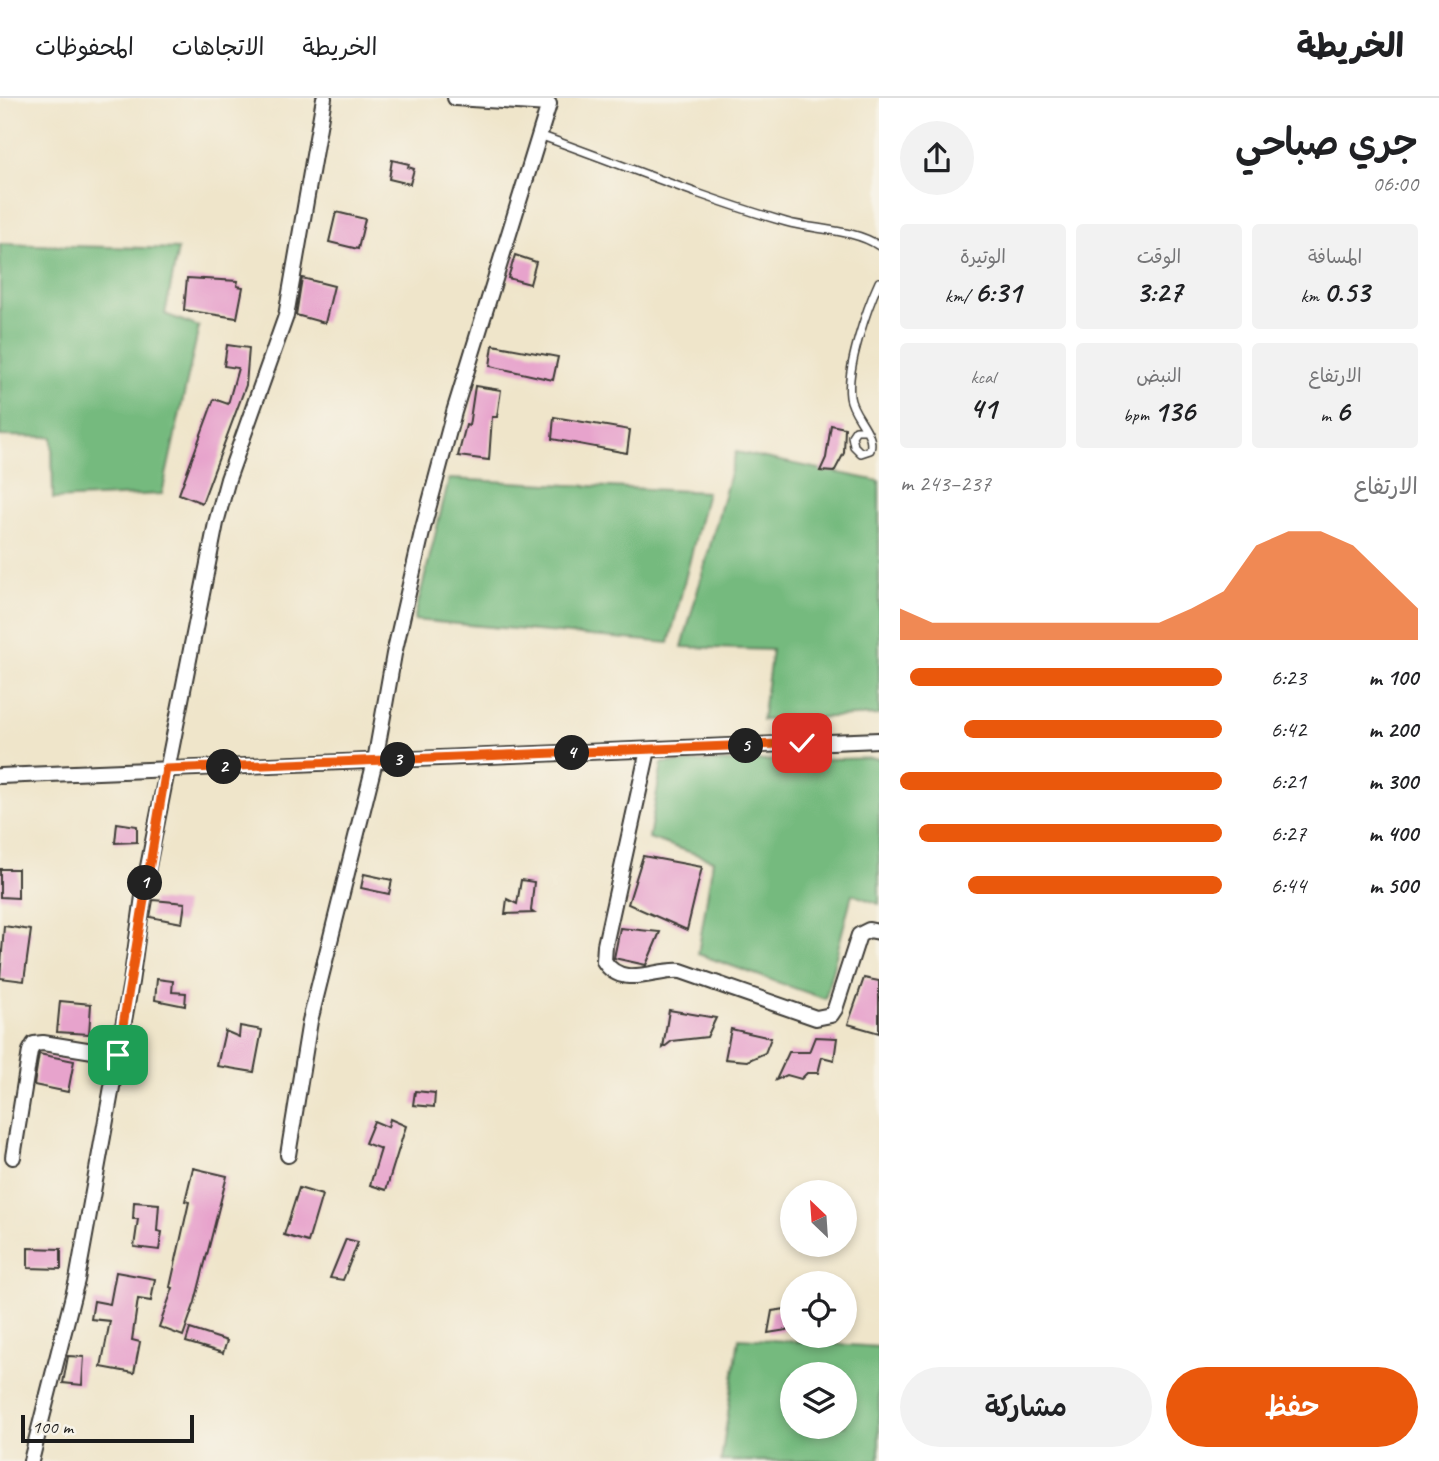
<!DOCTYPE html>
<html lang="ar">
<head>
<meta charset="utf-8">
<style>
	body { margin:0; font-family:Caveat,"Playpen Sans Arabic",sans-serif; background:#f2f2f2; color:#202124; direction:rtl; height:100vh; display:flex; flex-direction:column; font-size:26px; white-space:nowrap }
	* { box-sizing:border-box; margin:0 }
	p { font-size:23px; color:#757577 }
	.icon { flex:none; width:38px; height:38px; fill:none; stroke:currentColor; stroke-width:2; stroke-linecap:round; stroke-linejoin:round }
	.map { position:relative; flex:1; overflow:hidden; direction:ltr }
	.details { display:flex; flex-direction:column; background:#fff; width:560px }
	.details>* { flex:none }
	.needle { width:46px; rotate:335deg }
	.fabs { position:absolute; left:780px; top:1082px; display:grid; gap:14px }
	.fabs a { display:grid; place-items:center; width:77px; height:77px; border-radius:50%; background:#fff; box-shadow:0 4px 10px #0003; font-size:35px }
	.scale { position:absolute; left:21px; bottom:18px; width:173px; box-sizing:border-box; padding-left:7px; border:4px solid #1c1c1c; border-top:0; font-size:19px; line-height:24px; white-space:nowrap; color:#1c1c1c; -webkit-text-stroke:5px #f7f3e8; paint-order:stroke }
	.pin { position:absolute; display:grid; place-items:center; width:60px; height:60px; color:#fff; margin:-30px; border-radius:14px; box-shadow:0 4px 10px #0006 }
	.km { position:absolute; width:35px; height:35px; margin:-18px; border-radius:50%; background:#222; color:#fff; font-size:19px; line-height:35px; text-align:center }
	.round { display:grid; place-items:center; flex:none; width:74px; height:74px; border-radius:37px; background:#f2f2f2 }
	.summary { display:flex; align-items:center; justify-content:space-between; height:119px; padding:0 21px }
	h1 { font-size:38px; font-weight:600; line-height:52px }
	.figures { display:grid; grid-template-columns:repeat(3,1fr); gap:10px; height:119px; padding:7px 21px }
	.figures div { display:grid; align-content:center; border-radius:7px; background:#f2f2f2; text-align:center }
	.figures b { font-size:30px; font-weight:600 }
	.figures small { font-size:19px; font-weight:400 }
	.figures p { font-size:19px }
	.chart { height:196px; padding:14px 21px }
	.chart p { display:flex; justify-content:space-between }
	.chart svg { width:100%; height:126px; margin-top:7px; fill:#ea580c; opacity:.7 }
	.cta { display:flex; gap:14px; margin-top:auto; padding:14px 21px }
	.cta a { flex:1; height:80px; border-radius:42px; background:#ea580c; color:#fff; font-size:28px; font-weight:600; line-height:80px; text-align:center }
	.cta a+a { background:#f2f2f2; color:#202124 }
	ul { padding:0 21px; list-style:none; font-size:23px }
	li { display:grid; grid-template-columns:112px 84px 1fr; align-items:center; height:52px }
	li i { height:18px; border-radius:9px; background:#ea580c }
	header { display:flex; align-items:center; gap:42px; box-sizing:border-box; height:98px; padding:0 35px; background:#fff; border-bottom:2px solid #e0e0e0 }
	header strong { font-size:33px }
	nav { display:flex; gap:38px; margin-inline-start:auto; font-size:24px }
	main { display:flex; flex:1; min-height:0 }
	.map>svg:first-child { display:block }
	.forest { fill:#74ba7e; stroke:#486b4d; stroke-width:2; fill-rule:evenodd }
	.building { fill:#e7a3cc }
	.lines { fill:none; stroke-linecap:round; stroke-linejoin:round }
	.lane-casing { stroke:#3c3a36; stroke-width:10 }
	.street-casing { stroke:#3c3a36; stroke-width:18 }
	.lane { stroke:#fff; stroke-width:7 }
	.street { stroke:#fff; stroke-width:14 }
	.route-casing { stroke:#fff; stroke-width:14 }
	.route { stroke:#ea580c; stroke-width:9 }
</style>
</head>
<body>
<header>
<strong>الخريطة</strong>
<nav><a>الخريطة</a><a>الاتجاهات</a><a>المحفوظات</a></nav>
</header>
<main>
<section class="details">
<div class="summary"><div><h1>جري صباحي</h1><p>06:00</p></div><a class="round"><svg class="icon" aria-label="share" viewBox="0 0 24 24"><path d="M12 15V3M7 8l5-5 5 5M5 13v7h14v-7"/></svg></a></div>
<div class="figures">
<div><p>المسافة</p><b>0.53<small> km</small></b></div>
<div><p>الوقت</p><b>3:27</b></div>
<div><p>الوتيرة</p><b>6:31<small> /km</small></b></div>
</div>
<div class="figures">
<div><p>الارتفاع</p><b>6<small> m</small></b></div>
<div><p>النبض</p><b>136<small> bpm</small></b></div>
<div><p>kcal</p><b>41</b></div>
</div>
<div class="chart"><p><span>الارتفاع</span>237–243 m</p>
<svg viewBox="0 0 160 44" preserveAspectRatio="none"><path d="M0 44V33L10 38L20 38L30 38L40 38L50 38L60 38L70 38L80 38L90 33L100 27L110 11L120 6L130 6L140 11L150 22L160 33V44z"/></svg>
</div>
<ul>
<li><b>100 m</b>6:23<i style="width:97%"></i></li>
<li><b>200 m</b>6:42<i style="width:80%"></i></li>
<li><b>300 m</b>6:21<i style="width:100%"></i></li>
<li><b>400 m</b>6:27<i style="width:94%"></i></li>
<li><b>500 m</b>6:44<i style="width:79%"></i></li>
</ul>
<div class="cta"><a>حفظ</a><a>مشاركة</a></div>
</section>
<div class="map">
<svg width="879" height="1363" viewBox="0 0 879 1363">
	<rect width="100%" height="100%" fill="#f7f3e8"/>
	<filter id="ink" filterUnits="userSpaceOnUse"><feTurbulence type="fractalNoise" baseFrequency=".0143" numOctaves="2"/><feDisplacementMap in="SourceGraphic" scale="14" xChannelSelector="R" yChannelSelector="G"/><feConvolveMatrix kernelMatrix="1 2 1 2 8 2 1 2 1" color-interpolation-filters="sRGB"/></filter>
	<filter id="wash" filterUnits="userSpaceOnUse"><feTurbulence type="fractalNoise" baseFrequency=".00686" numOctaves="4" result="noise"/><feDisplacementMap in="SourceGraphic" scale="28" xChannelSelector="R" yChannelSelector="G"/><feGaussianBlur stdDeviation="1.57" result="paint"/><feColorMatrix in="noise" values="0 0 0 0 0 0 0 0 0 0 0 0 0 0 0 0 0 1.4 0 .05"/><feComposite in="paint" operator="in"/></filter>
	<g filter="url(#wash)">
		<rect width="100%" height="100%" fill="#efe5ca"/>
		<g class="forest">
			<polygon points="0,146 178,151 165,216 199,229 162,396 53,401 52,339 0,338"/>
			<polygon points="736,354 879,383 879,617 762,622 772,552 682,549"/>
			<polygon points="449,381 707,394 669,545 414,522"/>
			<polygon points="879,660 879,806 852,796 825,901 698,856 713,762 649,740 662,665"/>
			<path d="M 739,1240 L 879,1249 L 879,1363 L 721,1363 ZM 793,1276 L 845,1276 L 845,1328 L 793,1328 Z"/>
		</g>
		<g id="blocks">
			<g class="building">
				<polygon points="392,62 409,66 408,69 414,71 410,86 389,81"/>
				<polygon points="336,114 365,121 358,151 329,144"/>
				<polygon points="515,157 536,164 530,186 508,180"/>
				<polygon points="187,180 238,183 237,188 243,189 237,220 184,212"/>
				<polygon points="302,180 334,188 325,225 296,217"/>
				<polygon points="227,247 249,250 246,287 202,405 179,396 214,301 228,306 238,270 224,268"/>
				<polygon points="493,247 558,259 553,282 490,268"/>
				<polygon points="475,288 501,292 497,319 492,319 489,362 458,358 466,327 469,328"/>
				<polygon points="554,319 630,332 627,355 552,341"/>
				<polygon points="831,327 845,330 844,355 834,374 820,373 826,360"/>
				<polygon points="117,725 137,728 137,744 115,745"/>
				<polygon points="643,758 702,769 687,832 628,806"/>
				<polygon points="0,771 18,771 18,800 0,799"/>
				<polygon points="364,776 392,782 389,796 361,790"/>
				<polygon points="521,782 534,784 531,813 534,815 505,816 507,801 517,806"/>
				<polygon points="153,802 185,805 182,825 150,819"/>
				<polygon points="4,828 31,832 24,883 0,880"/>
				<polygon points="620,830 660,834 646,867 614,860"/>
				<polygon points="864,880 879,883 879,935 848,926"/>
				<polygon points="157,881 173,883 172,894 186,895 185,908 155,902"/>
				<polygon points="60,903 91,906 89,936 57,934"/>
				<polygon points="669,912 716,920 707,939 672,943 663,950"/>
				<polygon points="240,928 262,932 254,974 217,968 225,933 239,939"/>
				<polygon points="731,931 771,940 765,955 747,963 725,961"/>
				<polygon points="815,939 837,940 834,962 822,959 818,975 807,975 801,981 787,977 776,982 789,954 809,954"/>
				<polygon points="39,956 74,963 68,994 34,987"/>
				<polygon points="415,993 435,995 434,1009 413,1007"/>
				<polygon points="390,1021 406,1028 386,1092 370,1087 381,1051 365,1045 374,1023 388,1029"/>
				<polygon points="193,1070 227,1078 195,1204 183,1238 159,1229 173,1190 170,1189 189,1104 185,1103"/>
				<polygon points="299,1090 322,1097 308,1144 284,1137"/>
				<polygon points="134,1104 159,1106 157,1133 162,1134 159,1152 134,1149 138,1121 133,1121"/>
				<polygon points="346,1141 358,1144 343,1182 330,1180"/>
				<polygon points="28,1150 61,1151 61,1171 28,1170"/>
				<polygon points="116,1174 155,1181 151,1203 138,1201 132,1242 140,1244 134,1275 101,1269 110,1223 91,1221 94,1203 110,1206"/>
				<polygon points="793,1210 793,1231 768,1235 772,1213"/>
				<polygon points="190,1231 227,1243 223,1255 186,1244"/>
				<polygon points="68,1258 84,1259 82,1287 63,1285"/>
			</g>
		</g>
	</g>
	<g filter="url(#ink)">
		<use href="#blocks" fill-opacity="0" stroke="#3c3a36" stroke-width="2"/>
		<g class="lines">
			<g class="lane-casing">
				<g id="lane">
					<path d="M 542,38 C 623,67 703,100 786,124 C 814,132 855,131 879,148"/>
					<path d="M 865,332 L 856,332 L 852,338 L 854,348 L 861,355 L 870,352 C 876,335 852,317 850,299 C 846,270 867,210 879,184"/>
				</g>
			</g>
			<g class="street-casing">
				<g id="street">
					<path d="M 648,652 L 605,847 L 604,863 C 622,892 657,870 681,873 L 816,920 L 831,917 L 835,911 L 859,837 L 869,832 L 879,834"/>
					<polyline points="0,678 879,642"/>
					<polyline points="288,1057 310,923 375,663 394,556 423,430 454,314 549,6 455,0"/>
					<polyline points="13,1059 30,953 34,946 43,945 118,957"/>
					<polyline points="31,1363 77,1182 131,884 145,784 216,425 228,381 286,218 324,0"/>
				</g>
			</g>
			<use href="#lane" class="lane"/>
			<use href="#street" class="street"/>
		</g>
	</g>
	<g class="lines" filter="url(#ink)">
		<g class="route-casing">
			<polyline id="route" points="118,957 166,671 802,645"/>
		</g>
		<use href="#route" class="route"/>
	</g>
</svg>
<div class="fabs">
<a><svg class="needle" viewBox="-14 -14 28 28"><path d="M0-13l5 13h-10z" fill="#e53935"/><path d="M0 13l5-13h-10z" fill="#757577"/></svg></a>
<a><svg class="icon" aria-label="locate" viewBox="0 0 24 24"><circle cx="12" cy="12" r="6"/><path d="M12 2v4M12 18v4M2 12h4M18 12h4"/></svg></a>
<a><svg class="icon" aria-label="layers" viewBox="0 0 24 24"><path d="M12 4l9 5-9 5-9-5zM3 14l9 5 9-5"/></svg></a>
</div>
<div class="scale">100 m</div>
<div class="pin" style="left:118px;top:957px;background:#1e9e55"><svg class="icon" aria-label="arrive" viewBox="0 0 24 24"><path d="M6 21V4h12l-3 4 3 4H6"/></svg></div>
<div class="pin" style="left:802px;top:645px;background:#d93025"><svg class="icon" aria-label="check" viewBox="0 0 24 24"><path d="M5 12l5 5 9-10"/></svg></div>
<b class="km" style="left:145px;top:785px">1</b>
<b class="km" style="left:224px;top:669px">2</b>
<b class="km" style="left:398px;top:662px">3</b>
<b class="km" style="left:572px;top:655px">4</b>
<b class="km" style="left:746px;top:648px">5</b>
</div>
</main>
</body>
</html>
